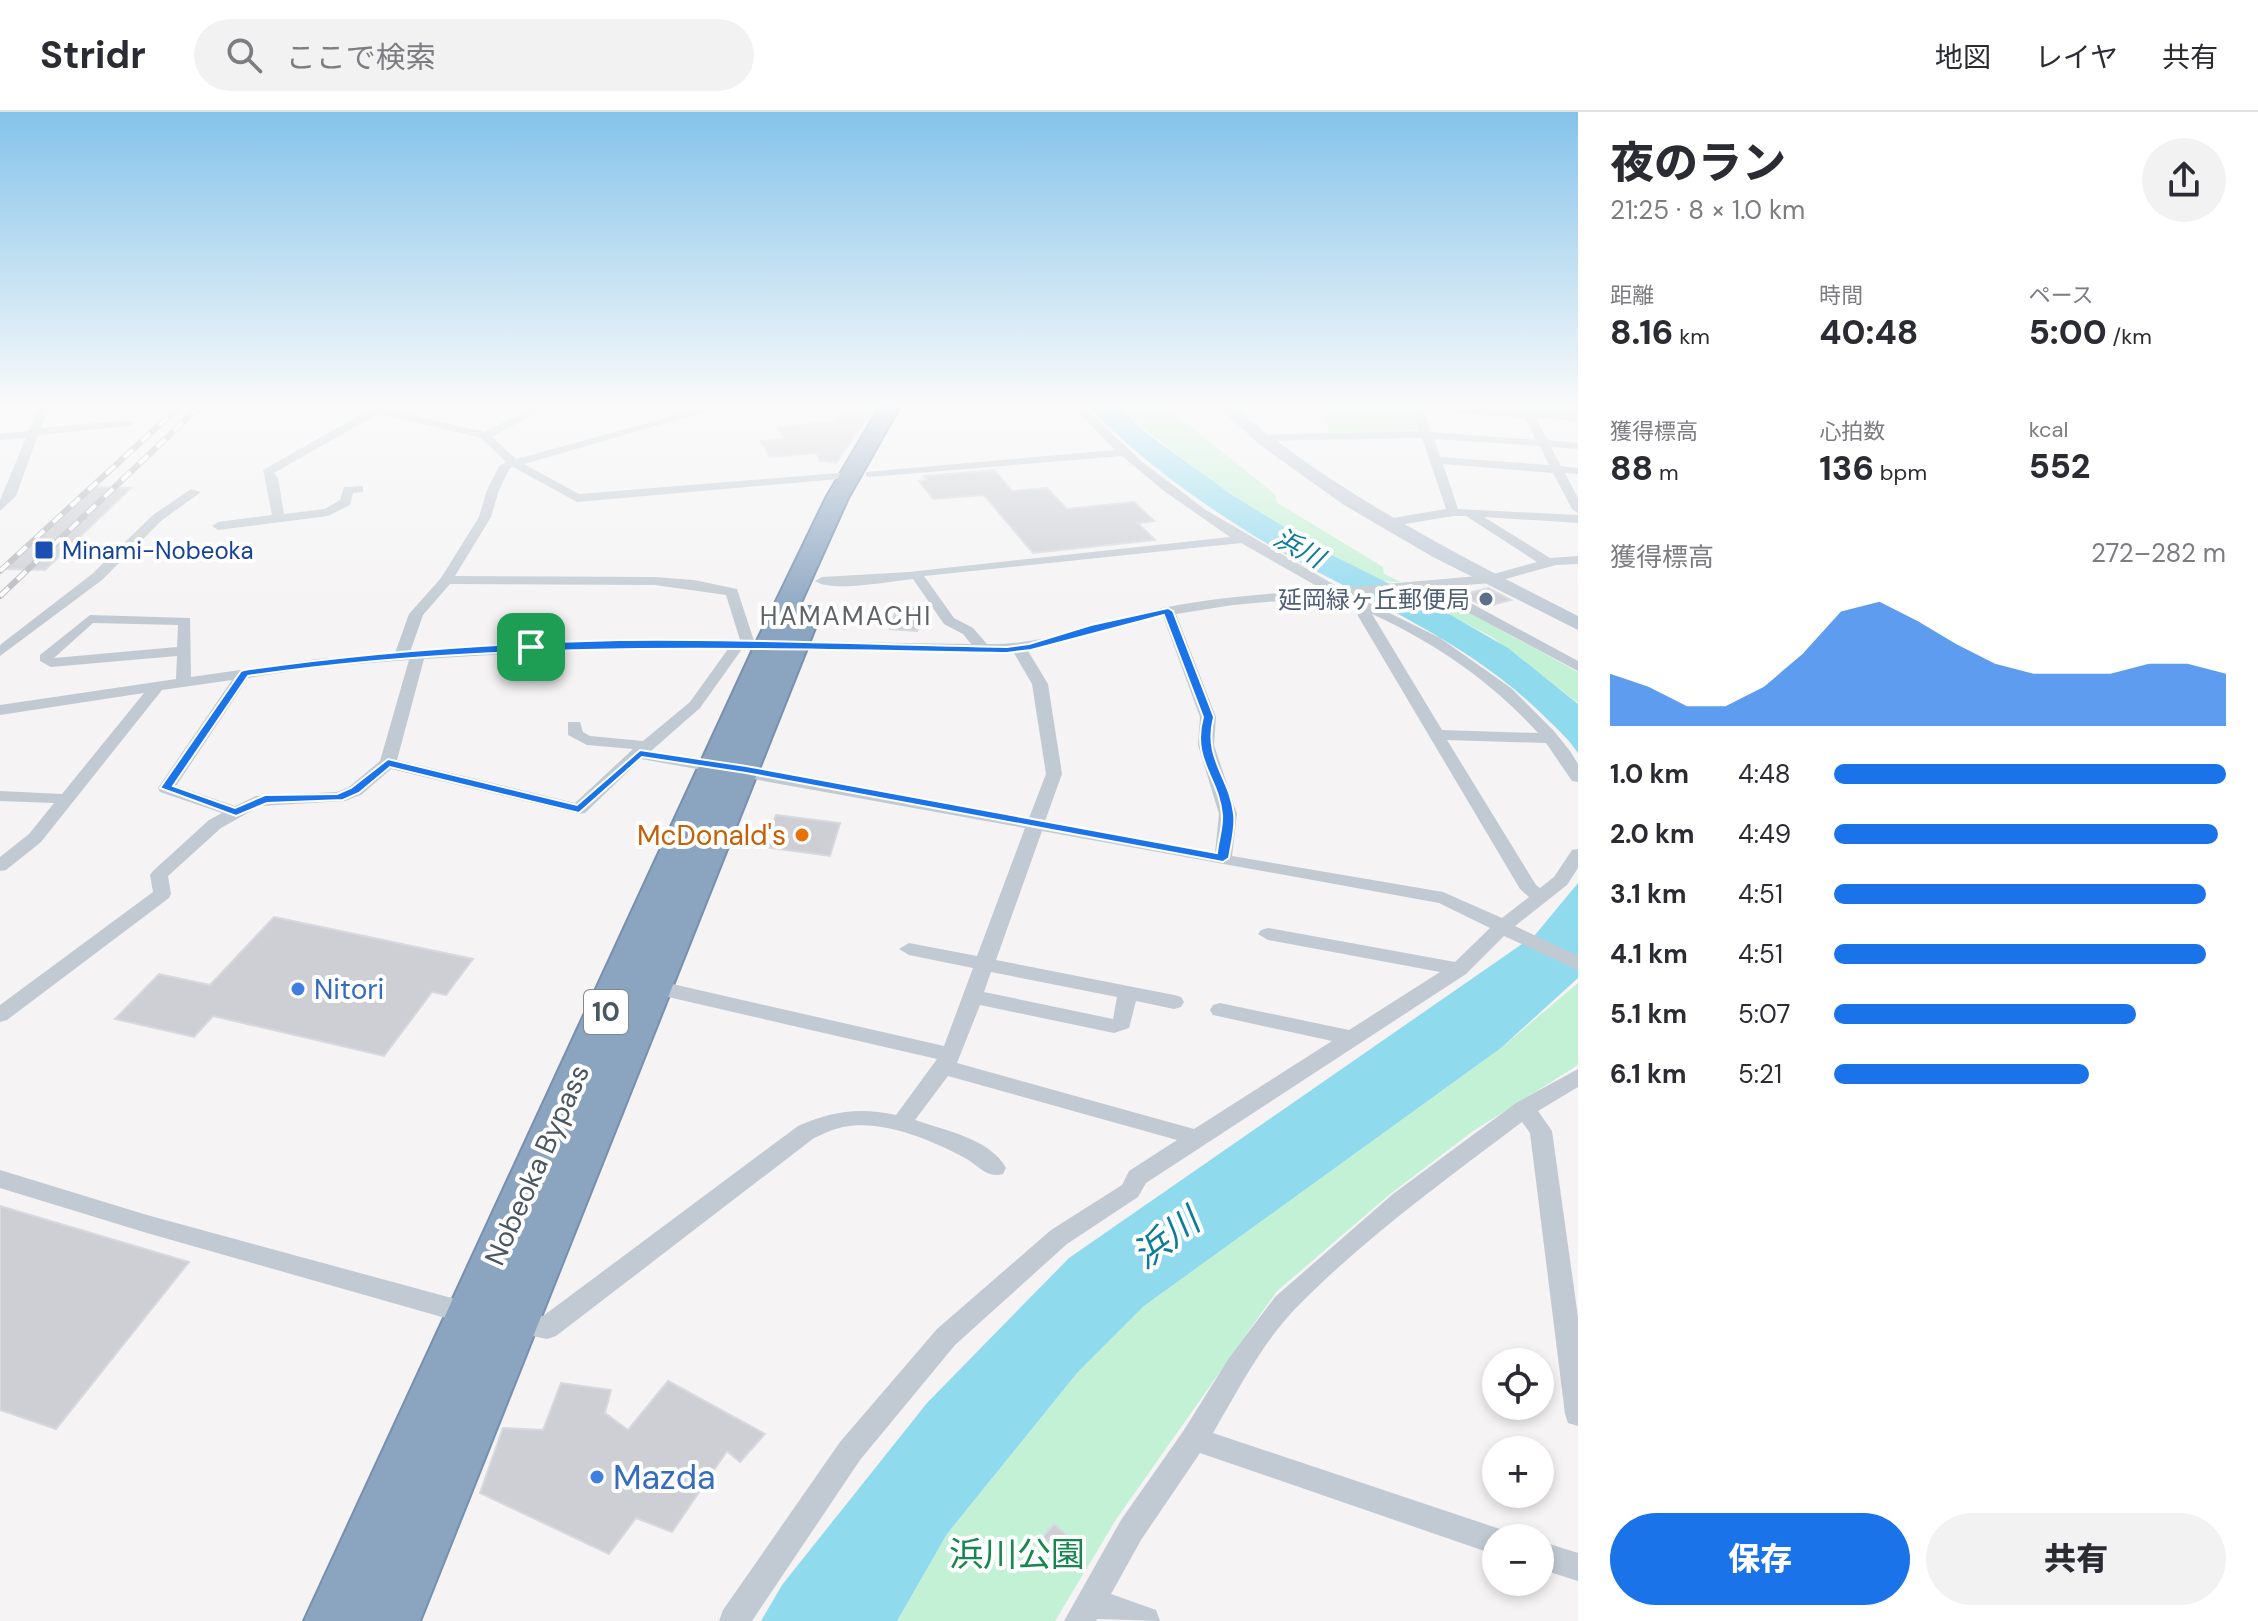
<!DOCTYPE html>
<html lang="ja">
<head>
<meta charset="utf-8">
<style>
	body { margin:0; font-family:"DM Sans","Noto Sans JP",sans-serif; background:#f2f2f3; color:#2b2b33; height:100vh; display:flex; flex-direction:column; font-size:30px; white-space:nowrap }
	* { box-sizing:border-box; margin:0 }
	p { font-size:26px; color:#7c7c81 }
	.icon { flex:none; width:44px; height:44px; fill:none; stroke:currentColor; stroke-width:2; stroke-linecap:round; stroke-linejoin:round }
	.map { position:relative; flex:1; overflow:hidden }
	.details { display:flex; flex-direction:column; background:#fff; width:680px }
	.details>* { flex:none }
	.buttons { position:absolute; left:1482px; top:1236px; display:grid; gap:16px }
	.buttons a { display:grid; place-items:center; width:72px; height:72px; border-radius:50%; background:#fff; box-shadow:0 4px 12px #0003; font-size:40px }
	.pin { position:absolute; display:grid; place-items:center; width:68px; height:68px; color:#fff; margin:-34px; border-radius:16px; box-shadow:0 4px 12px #0006 }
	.round { display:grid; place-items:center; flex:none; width:84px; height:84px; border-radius:42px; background:#f2f2f3 }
	.head { display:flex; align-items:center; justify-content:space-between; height:136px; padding:0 32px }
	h1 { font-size:44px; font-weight:800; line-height:60px }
	.metrics { display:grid; grid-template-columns:repeat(3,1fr); gap:12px; height:136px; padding:8px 32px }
	.metrics div { display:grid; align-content:center }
	.metrics b { font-size:34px; font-weight:800 }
	.metrics small { font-size:22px; font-weight:400 }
	.metrics p { font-size:22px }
	.chart { height:224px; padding:16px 32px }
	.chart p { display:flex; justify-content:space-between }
	.chart svg { width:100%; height:144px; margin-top:8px; fill:#1a73e8; opacity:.7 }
	.button { display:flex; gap:16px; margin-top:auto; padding:16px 32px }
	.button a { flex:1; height:92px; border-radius:48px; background:#1a73e8; color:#fff; font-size:32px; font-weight:800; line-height:92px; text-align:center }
	.button a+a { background:#f2f2f3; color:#2b2b33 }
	ul { padding:0 32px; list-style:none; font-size:26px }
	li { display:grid; grid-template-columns:128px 96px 1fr; align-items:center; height:60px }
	li i { height:20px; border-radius:10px; background:#1a73e8 }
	header { display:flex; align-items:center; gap:48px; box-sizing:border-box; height:112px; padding:0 40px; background:#fff; border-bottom:2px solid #e1e1e2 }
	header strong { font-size:38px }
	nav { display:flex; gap:44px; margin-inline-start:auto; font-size:28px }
	.search { width:560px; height:72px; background:#f2f2f3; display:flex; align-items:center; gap:20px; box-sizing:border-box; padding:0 28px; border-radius:44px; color:#7c7c81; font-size:30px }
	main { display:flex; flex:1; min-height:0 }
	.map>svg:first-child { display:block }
	.green { fill:#c3f1d5 }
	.water { fill:#90daee }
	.building { fill:#cdcfd5; stroke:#d7d9de; stroke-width:2 }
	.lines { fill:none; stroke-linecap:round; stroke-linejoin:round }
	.highway-casing { stroke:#7690ad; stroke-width:4 }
	.street { fill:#c1cad2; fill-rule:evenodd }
	.secondary { fill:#c1cbd6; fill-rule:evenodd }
	.highway { fill:#8ba5c1; fill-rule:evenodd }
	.rail-casing { stroke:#b5b8bd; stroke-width:6 }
	.rail { stroke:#fff; stroke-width:4; stroke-dasharray:12; stroke-linecap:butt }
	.route { fill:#1a73e8; stroke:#fff; stroke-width:2; fill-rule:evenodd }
	.transit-dot { fill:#1a4fb4; stroke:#fff; stroke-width:3 }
	.service-dot { fill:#5c6f8a; stroke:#fff; stroke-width:3 }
	.food-dot { fill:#e8710a; stroke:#fff; stroke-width:3 }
	.shop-dot { fill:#3f7fe0; stroke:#fff; stroke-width:3 }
	.labels { text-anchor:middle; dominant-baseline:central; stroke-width:8; stroke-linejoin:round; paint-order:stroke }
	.far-transit-label { font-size:24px; fill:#164399; stroke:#fff; text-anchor:start }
	.far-service-label { font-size:24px; fill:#4e5e75; stroke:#fff; text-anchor:end }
	.far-water-label { font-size:26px; font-style:italic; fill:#0c7c9b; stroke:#fff }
	.far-quarter-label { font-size:26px; letter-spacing:2px; fill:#5f6368; stroke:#fff }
	.shield { fill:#fff; stroke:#808990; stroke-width:2 }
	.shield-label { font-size:26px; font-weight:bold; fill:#4a5661 }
	.food-label { font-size:28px; fill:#c56008; stroke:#fff; text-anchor:end }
	.shop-label { font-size:28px; fill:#366cbe; stroke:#fff; text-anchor:start }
	.street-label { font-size:28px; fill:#4a5661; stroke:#fff }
	.near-shop-label { font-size:34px; fill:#366cbe; stroke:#fff; text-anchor:start }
	.near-park-label { font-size:34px; fill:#17864f; stroke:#fff }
	.near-water-label { font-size:36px; font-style:italic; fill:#0c7c9b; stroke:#fff }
</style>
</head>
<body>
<header>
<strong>Stridr</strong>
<div class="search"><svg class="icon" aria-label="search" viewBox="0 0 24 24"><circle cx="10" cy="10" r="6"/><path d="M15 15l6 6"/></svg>ここで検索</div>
<nav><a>地図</a><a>レイヤ</a><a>共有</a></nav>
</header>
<main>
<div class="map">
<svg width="1578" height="1509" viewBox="0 0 1578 1509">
	<rect width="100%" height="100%" fill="#f5f3f3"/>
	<g class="green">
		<path d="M 1120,296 L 1167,296 L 1276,383 L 1276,390 L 1383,455 L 1384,462 L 1401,470 C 1380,472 1362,459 1344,449 C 1262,408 1189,355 1120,296 Z"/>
		<polygon points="1321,296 1413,297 1420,318 1329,321"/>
		<polygon points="1416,479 1433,481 1578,560 1578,591 1492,525 1405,480"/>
		<polygon points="1578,871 1578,953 1473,1019 1389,1083 1277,1179 1117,1406 1055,1509 897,1509 947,1422 1077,1261 1144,1194 1501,936"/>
	</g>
	<g class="water">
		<path d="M 1089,296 L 1122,296 L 1142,318 L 1232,383 L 1322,438 L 1442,498 L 1508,536 L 1578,592 L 1578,641 C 1569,627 1556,616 1545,605 C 1473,533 1381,495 1294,447 C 1219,405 1149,356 1089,296 Z"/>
		<polygon points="1578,771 1578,866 1501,936 1144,1194 1077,1261 947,1422 897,1509 761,1509 782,1473 927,1291 1069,1146 1535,823"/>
	</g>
	<g class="building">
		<polygon points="842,300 869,303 836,351 820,349 816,341 770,345 761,329 784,327 777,315 833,310"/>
		<polygon points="994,358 1012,379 1047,376 1067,397 1134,390 1154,409 1138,411 1155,428 1033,441 984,383 933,387 919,369 927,368 924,364"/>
		<polygon points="94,375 131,376 45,458 5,457"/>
		<polygon points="1488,476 1511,488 1485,495 1462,483"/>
		<polygon points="897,494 924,496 917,519 890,517"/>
		<polygon points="776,703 840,711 830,744 763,735"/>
		<polygon points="274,805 473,847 446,883 432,880 384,944 213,904 194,925 115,907 159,862 210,873"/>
		<polygon points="0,1094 189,1150 56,1317 0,1298"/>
		<polygon points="668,1269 765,1322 740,1350 727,1339 672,1420 636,1406 609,1442 480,1381 503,1316 543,1318 561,1271 611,1278 605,1301 628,1318"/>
		<polygon points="1054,1412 1070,1426 1059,1438 1043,1425"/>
	</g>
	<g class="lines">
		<g class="highway-casing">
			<polygon id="highway" points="879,296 899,296 848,386 799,495 817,495 821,501 420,1509 362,1509 764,577 362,1509 304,1509 754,535 826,386"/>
		</g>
		<g class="street">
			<polygon points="38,296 48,296 41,316 129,308 134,311 129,314 38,323 16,384 0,399 0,388 26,326 0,328 0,322 29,319"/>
			<path d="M 380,296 L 392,296 L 391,298 L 484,320 L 532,296 L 545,296 L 492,325 L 516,347 L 702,296 L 718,296 L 524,352 L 579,382 L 850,360 L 856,363 L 850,366 L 577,390 L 513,355 L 510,356 L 499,378 L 491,405 L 455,464 L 655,465 L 694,468 L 737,477 L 754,529 L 971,532 L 963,522 L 944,512 L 913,467 C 891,469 832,481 815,469 L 822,465 L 909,460 L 1230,425 L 1164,379 L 1122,344 L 870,365 L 866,364 L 866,360 L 1115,338 L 1074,296 L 1085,296 L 1141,349 L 1206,398 L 1340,476 L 1490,463 L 1537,450 L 1466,404 L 1453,404 L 1387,415 L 1381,411 L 1387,407 L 1446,397 L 1422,326 L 1263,329 L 1257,326 L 1263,323 L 1420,319 L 1413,296 L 1423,296 L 1431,320 L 1536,328 L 1520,296 L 1530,296 L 1548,328 L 1578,331 L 1578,337 L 1551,335 L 1561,354 L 1578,356 L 1578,362 L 1565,361 L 1578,386 L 1578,401 L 1572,397 L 1553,361 L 1443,352 L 1458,397 L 1578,403 L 1578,411 L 1484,405 L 1550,446 L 1578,444 L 1578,452 L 1556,453 L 1491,471 L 1441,475 L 1578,549 L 1578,559 L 1424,477 L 1353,483 L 1440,526 L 1511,576 L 1553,618 L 1570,639 L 1578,652 L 1578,670 L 1572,669 L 1546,631 L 1447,628 L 1536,773 L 1540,776 L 1554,765 L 1572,738 L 1578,737 L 1578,756 L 1567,773 L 1515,814 L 1578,844 L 1578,858 L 1504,824 L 1466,862 L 1146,1071 L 1138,1085 L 1067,1132 L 955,1233 L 860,1348 L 752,1509 L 719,1509 L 723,1498 L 840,1330 L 937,1217 L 1051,1118 L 1122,1073 L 1129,1059 L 1177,1028 L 948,964 L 915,1008 C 944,1018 991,1027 1006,1056 L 1003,1062 C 987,1067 978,1053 965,1046 C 932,1028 882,1007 843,1015 C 833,1017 823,1022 814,1026 L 556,1224 L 547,1227 L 508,1219 L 504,1211 L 508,1203 L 517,1200 L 543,1204 L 798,1014 C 832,999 859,995 896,1003 L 937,947 L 655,882 L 648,880 L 645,875 L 648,870 L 655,868 L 944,934 L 973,856 L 909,843 L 899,837 L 909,831 L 977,844 L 1025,716 L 641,647 L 585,701 L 579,702 L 391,657 L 361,683 L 345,689 L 260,694 L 221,716 L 168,764 L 171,782 L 169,786 L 7,908 L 0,910 L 0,893 L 153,780 L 150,763 L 153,759 L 209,708 L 222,701 L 160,680 L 158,676 L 232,568 L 162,578 L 41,730 L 6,758 L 0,759 L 0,745 L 29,722 L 54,691 L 0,689 L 0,679 L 62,682 L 144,581 L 0,603 L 0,593 L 176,567 L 177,544 L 51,555 L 40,549 L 40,543 L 90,503 L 190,506 L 191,565 L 317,547 L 395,541 L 409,502 L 441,466 L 479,405 L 487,378 L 499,354 L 506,350 L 481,326 L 382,302 L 374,304 L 274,361 L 278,366 L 284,402 L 325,397 L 340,388 L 344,375 L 363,374 L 363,380 L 353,381 L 350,393 L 328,404 L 218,418 L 212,414 L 218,410 L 272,403 L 263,358 L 367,299 ZM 1434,327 L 1540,334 L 1549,353 L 1440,345 ZM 1241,431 L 1322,477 C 1271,482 1219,485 1168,495 C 1108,507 1049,533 987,532 L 973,516 L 954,506 L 924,464 ZM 450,472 L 655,473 L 726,483 L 740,528 L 621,527 L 410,540 L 423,503 ZM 1335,484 L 1356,495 L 1358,504 L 1520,777 L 1529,785 L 1502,806 L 1443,780 L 1232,744 L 1237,702 L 1214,633 L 1216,605 L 1176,502 L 1233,493 ZM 1372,502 C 1435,531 1491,569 1538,621 L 1442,618 ZM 1163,504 L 1200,605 L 1198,633 L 1219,702 L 1215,741 L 1045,709 L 1062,662 L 1048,572 L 1028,539 ZM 93,511 L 178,513 L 177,535 L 54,546 ZM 621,535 L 728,537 L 690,590 L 643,629 L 590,624 L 583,620 L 580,610 L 568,610 L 568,623 L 587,633 L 633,637 L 575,691 L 397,648 L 424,547 ZM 742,537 L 1014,541 L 1032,572 L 1046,662 L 1029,706 L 651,639 L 700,596 ZM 409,548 L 380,649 L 349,675 L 337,680 L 256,684 L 235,694 L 176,674 L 248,566 L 317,555 ZM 1042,719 L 1439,791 L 1490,816 L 1455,850 L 1268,816 L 1261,818 L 1258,822 L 1268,828 L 1440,860 L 1349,918 L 1220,891 L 1213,893 L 1210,898 L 1213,903 L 1332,929 L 1194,1017 L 957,951 L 980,893 L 1114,921 L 1129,916 L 1136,889 L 1174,897 L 1181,895 L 1184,890 L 1181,885 L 1174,883 L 996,848 ZM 991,860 L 1117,885 L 1113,907 L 984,880 Z"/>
			<polygon points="191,377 201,380 161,409 102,468 0,544 0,533 92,462 153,403"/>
			<path d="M 1578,957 L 1578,975 L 1538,999 L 1552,1019 L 1578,1205 L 1578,1314 L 1568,1311 L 1565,1302 L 1530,1021 L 1522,1010 C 1444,1069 1363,1127 1294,1198 C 1261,1233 1237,1280 1213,1321 L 1506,1419 L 1509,1426 L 1496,1426 L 1496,1443 L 1200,1341 L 1141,1428 L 1111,1482 L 1156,1498 L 1160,1509 L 1097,1507 L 1096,1509 L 1064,1509 L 1121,1408 L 1184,1318 L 1229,1246 L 1275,1185 L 1393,1082 L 1516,991 Z"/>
			<polygon points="0,1058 147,1103 470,1191 479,1194 483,1202 479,1210 470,1213 147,1121 0,1076"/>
			<polygon points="1540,1429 1578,1441 1578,1469 1540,1457"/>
		</g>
		<g class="secondary">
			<path d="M 1219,296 L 1235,296 C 1339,383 1458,443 1578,504 L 1578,518 L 1433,445 L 1344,393 L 1260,333 Z"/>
			<polygon points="1445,296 1578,299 1578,309 1453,301"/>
		</g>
		<use href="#highway" class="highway"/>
		<g class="rail-casing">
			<g id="rail">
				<polyline points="0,459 178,296"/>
				<polyline points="0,484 198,296"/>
			</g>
		</g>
		<use href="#rail" class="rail"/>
	</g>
	<linearGradient id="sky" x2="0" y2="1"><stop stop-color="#85c3ea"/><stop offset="0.58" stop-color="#fafafa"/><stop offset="1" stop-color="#fafafa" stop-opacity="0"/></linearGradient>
	<rect width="1578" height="507" fill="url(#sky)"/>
	<path class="route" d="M 1168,496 L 1173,499 L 1214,605 C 1203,647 1230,665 1234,702 C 1236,715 1231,733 1229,746 L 1223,750 L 746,661 L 642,645 L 579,701 L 390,655 L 359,681 L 343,688 L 267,691 L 236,704 L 160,676 L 241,559 L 244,558 C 368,540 494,531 619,528 C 748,526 878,533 1007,535 L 1029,532 L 1091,513 ZM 1164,503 L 1203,605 C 1191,649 1219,665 1222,703 C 1223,715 1218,729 1217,741 L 746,654 L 640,638 L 577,693 L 388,647 L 351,676 L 337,682 L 265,683 L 235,696 L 173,674 L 248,564 C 500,527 753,537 1007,541 L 1031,538 Z"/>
	<rect class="transit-dot" x="34" y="428" width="20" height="20" rx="4"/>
	<circle class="service-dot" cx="1486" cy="487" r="8"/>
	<circle class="food-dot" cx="802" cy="723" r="8"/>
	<g class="shop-dot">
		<circle cx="298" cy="877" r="8"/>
		<circle cx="597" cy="1365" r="8"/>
	</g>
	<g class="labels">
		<g class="far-transit-label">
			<text x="62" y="438">Minami-Nobeoka</text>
		</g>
		<g class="far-service-label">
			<text x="1470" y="487">延岡緑ヶ丘郵便局</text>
		</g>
		<g class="far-water-label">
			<text transform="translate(1299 436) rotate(29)">浜川</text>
		</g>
		<g class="far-quarter-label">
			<text x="846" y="504">HAMAMACHI</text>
		</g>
		<rect class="shield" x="584" y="878" width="44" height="44" rx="6"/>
		<g class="shield-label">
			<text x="606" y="900">10</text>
		</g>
		<g class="food-label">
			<text x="786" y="723">McDonald's</text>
		</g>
		<g class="shop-label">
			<text x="314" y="877">Nitori</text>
		</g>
		<g class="street-label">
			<text transform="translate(537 1053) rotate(-66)">Nobeoka Bypass</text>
		</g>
		<g class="near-shop-label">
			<text x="613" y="1365">Mazda</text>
		</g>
		<g class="near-park-label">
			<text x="1017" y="1442">浜川公園</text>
		</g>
		<g class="near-water-label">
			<text transform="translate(1166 1126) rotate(-37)">浜川</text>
		</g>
	</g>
</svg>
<div class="buttons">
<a><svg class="icon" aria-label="locate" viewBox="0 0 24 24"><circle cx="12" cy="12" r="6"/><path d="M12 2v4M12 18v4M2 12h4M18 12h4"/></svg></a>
<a>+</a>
<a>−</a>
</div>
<div class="pin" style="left:531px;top:535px;background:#1e9e55"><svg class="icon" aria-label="arrive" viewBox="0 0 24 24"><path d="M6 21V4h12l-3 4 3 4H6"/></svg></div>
</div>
<section class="details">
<div class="head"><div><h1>夜のラン</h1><p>21:25 · 8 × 1.0 km</p></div><a class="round"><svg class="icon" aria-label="share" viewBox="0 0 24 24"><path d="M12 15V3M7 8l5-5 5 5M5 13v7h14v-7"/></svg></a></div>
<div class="metrics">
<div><p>距離</p><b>8.16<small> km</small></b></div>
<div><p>時間</p><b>40:48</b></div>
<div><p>ペース</p><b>5:00<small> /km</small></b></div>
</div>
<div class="metrics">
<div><p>獲得標高</p><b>88<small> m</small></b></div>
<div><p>心拍数</p><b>136<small> bpm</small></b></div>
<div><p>kcal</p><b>552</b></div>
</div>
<div class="chart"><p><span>獲得標高</span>272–282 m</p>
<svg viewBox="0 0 160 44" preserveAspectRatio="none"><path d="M0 44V28L10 32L20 38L30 38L40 32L50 22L60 9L70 6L80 12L90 19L100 25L110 28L120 28L130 28L140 25L150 25L160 28V44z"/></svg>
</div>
<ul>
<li><b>1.0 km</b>4:48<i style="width:100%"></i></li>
<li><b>2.0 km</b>4:49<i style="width:98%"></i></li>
<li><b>3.1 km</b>4:51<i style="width:95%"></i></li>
<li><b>4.1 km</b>4:51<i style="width:95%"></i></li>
<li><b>5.1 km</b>5:07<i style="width:77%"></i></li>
<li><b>6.1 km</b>5:21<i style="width:65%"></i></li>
</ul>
<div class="button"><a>保存</a><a>共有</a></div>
</section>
</main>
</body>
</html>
